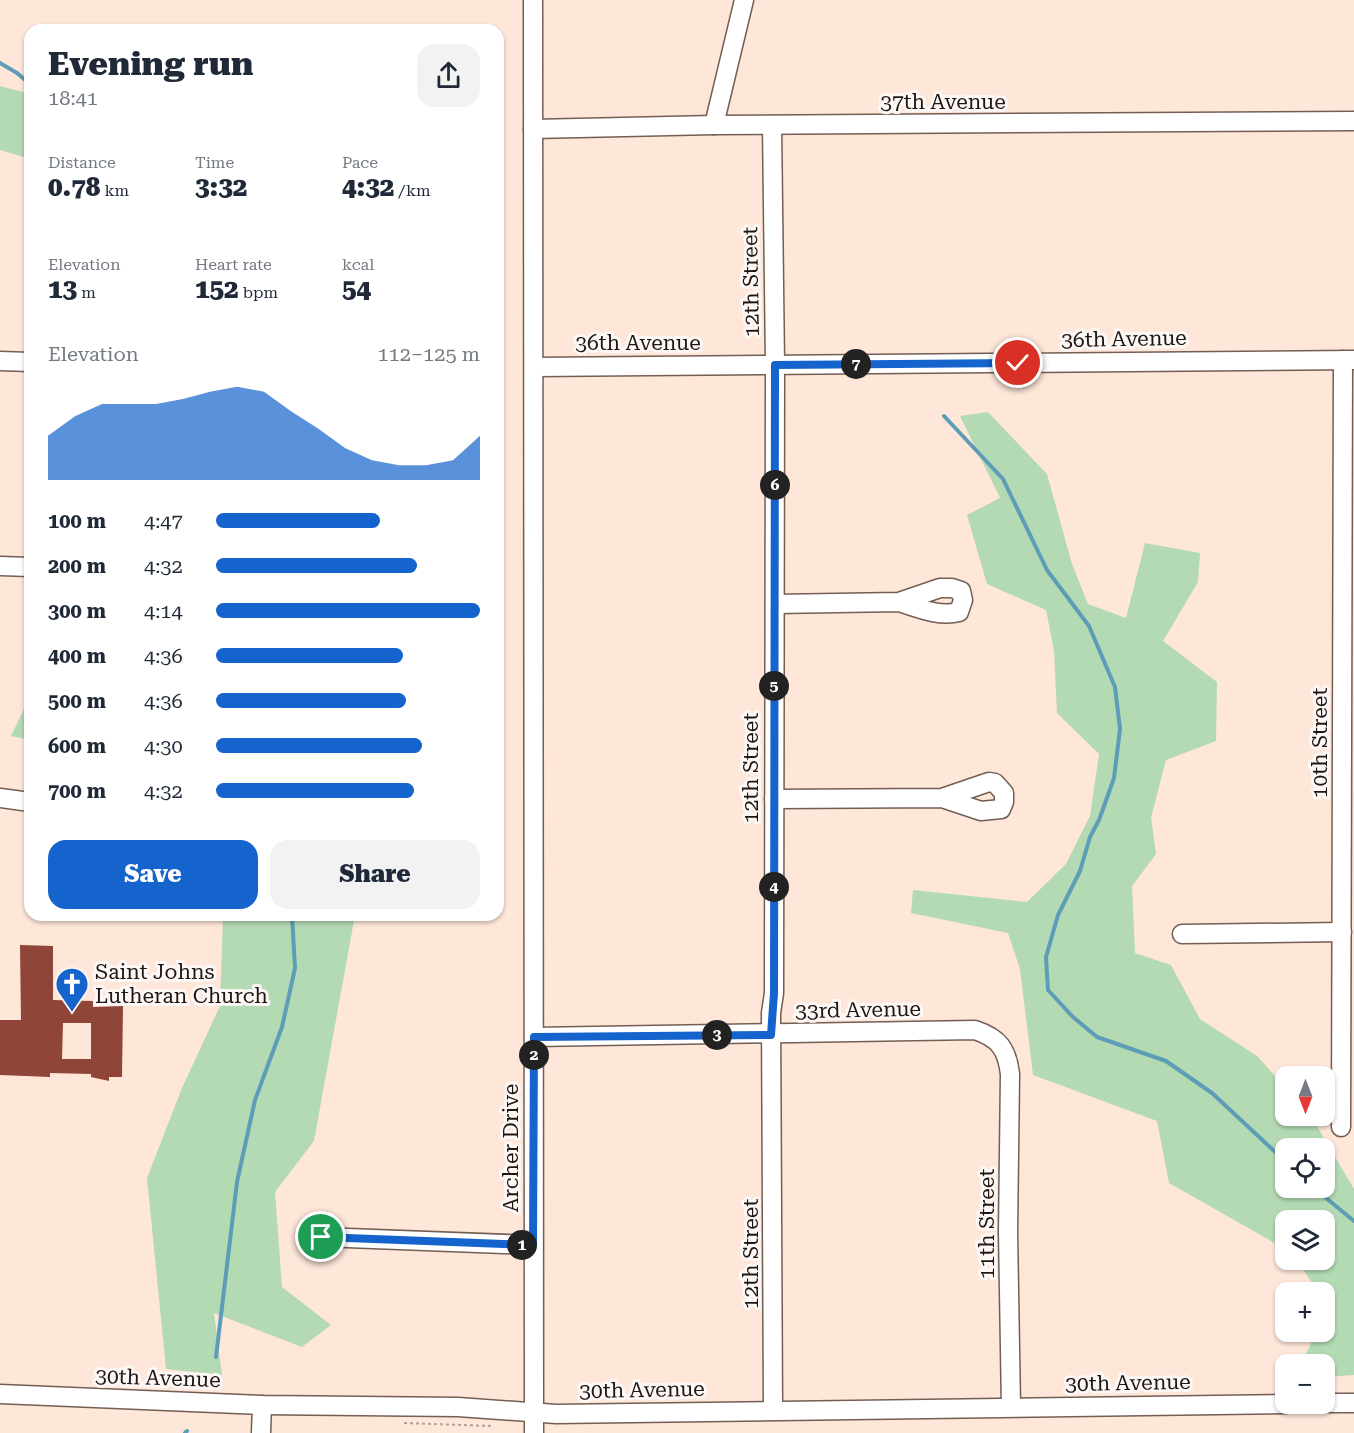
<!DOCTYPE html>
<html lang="en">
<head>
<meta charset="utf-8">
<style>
	body { margin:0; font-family:"Roboto Serif",serif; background:#f2f2f3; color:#1f2937; height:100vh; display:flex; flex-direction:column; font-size:22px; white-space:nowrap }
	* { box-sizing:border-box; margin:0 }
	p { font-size:20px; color:#747a83 }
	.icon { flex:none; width:33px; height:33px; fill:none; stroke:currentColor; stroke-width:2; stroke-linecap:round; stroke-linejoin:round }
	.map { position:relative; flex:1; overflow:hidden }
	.side { position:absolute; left:24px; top:24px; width:480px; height:897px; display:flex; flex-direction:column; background:#fff; border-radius:18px; box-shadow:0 2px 4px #0004 }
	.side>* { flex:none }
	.needle { width:39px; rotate:180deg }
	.buttons { position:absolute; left:1275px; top:1066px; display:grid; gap:12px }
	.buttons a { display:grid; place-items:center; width:60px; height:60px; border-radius:12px; background:#fff; box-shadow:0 2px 4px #0004; font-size:30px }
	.pin { position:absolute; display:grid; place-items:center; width:51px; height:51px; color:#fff; margin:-26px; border:3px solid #fff; border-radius:50%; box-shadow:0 2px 6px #0007 }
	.km { position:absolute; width:30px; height:30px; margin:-15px; border-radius:50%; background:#222; color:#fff; font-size:16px; line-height:30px; text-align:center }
	.round { display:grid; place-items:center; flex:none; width:63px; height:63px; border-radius:18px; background:#f2f2f3 }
	.head { display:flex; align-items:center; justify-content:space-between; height:102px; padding:0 24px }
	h1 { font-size:33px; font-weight:800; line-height:45px }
	.stats { display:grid; grid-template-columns:repeat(3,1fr); gap:9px; height:102px; padding:6px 24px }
	.stats div { display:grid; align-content:center }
	.stats b { font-size:26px; font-weight:800 }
	.stats small { font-size:16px; font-weight:400 }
	.stats p { font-size:16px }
	.chart { height:168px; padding:12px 24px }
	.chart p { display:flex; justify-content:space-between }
	.chart svg { width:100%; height:108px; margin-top:6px; fill:#1563cd; opacity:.7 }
	.action { display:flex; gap:12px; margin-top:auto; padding:12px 24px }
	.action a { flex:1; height:69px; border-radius:18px; background:#1563cd; color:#fff; font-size:24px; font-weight:800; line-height:69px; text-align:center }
	.action a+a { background:#f2f2f3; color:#1f2937 }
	ul { padding:0 24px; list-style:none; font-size:20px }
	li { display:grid; grid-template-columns:96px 72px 1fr; align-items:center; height:45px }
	li i { height:15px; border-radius:8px; background:#1563cd }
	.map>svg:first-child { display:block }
	.green { fill:#b4dab3; fill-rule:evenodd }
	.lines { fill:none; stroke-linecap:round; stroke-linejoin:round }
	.stream { stroke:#5e9db7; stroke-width:4 }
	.building { fill:#904539; fill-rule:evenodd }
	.minor-casing { stroke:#735e53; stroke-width:21 }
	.path { stroke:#b19e94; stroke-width:2; stroke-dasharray:3 3; stroke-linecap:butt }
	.minor { stroke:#fff; stroke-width:18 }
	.route-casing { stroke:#fff; stroke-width:12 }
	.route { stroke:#1563cd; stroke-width:8 }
	.labels { text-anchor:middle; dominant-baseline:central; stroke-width:6; stroke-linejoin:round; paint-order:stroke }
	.street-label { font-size:21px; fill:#1e1612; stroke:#fdf7f5 }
	.poi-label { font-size:21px; fill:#1e1612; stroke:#fdf7f5; text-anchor:start }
</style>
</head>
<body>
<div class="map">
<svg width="1354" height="1433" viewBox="0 0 1354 1433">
	<rect width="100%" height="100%" fill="#fee6d9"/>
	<g class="green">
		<polygon points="0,86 30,94 30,159 0,150"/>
		<path d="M 988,412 L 1047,474 L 1072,564 L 1088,604 L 1126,618 L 1145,543 L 1200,553 L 1198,582 L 1163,641 L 1217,682 L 1216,741 L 1166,760 L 1151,818 L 1156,854 L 1132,886 L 1135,953 L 1171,965 L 1200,1019 L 1257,1056 L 1285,1087 L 1286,1116 L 1311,1116 L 1354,1189 L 1354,1375 L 1325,1377 L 1324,1365 L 1300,1365 L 1317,1332 L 1324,1332 L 1324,1293 L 1317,1293 L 1316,1288 L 1296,1260 L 1324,1260 L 1324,1221 L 1286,1221 L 1285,1249 L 1169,1183 L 1157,1121 L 1033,1075 L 1020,969 L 1008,933 L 911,913 L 913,890 L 1027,902 L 1066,864 L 1090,816 L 1099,754 L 1057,713 L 1054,651 L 1046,610 L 987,584 L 967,515 L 1000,498 L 960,416 ZM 1286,1149 L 1324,1149 L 1324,1188 L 1286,1188 Z"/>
		<polygon points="30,696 30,740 11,736"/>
		<polygon points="223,915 355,915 314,1141 275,1192 282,1287 331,1325 302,1347 214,1313 222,1375 166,1369 147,1178 182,1088 220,1006"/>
	</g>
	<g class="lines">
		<g class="stream">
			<polyline points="0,63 17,73 30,84"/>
			<polyline points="944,416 1003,479 1047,570 1089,626 1115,687 1120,729 1114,778 1099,820 1090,837 1080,871 1058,915 1046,957 1048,990 1073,1017 1097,1037 1166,1061 1212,1093 1286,1162"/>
			<polyline points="1314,1188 1354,1221"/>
			<polyline points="216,1357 237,1182 255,1100 282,1027 295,968 292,915"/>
			<polyline points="185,1433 187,1431"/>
		</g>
	</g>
	<path class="building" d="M 20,945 L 53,946 L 53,1000 L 93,1001 L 93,1007 L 123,1006 L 122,1077 L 109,1077 L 109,1081 L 91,1077 L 91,1074 L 50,1073 L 50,1077 L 0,1075 L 0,1020 L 21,1020 ZM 63,1023 L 91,1023 L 91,1059 L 62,1059 Z"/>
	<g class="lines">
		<g class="minor-casing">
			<g id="minor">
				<polyline points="533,0 534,1433"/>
				<polyline points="714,125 744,0"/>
				<polyline points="772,125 775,365 774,993 771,1013 773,1410"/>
				<polyline points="533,129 714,125 1354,121"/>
				<polyline points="0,361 30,362"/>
				<polyline points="534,367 1354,360"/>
				<polyline points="0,566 30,567"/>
				<path d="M 775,604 L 899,602 L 940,588 L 952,588 L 961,591 L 963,600 L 959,612 C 939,617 918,608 899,602"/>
				<polyline points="0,798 30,802"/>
				<polyline points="774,799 942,798 989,782 995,783 1004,793 1004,802 1001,809 981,811 942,798"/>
				<polyline points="1182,934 1342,932"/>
				<path d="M 534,1037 L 975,1030 C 999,1038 1007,1049 1010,1074 L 1008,1232 L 1011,1407"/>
				<polyline points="1341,1127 1343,360"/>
				<polyline points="321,1237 533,1245"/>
				<polyline points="0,1394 262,1405 458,1407 556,1414 1286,1404"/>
				<polyline points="1324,1403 1354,1403"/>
				<polyline points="261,1433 262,1405"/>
			</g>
		</g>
		<polyline class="path" points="404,1423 492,1426"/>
		<use href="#minor" class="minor"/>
	</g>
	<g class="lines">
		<g class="route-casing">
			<polyline id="route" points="321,1237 533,1245 534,1037 771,1035 774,993 775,365 1018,363"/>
		</g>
		<use href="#route" class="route"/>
	</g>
	<defs>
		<g id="church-pin" transform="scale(1.725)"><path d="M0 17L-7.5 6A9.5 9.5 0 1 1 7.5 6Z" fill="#1563cd" stroke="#fdf7f5"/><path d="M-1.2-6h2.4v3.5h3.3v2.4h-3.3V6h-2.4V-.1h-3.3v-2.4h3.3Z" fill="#fff"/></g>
	</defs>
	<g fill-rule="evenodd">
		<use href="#church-pin" x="72" y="984"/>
	</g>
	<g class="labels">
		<g class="street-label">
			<text x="943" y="102">37th Avenue</text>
			<text transform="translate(751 282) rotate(-91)">12th Street</text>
			<text transform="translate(1124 339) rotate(-1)">36th Avenue</text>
			<text x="638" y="343">36th Avenue</text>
			<text transform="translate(1320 743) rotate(-90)">10th Street</text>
			<text transform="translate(751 768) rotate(-90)">12th Street</text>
			<text transform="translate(858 1010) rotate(-1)">33rd Avenue</text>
			<text transform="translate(511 1148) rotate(-90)">Archer Drive</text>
			<text transform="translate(987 1224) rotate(-90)">11th Street</text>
			<text transform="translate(751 1254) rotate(-90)">12th Street</text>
			<text transform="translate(158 1378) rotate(2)">30th Avenue</text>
			<text transform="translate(1128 1383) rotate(-1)">30th Avenue</text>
			<text transform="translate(642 1390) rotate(-1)">30th Avenue</text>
		</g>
		<g class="poi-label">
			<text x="95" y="972">Saint Johns<tspan x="95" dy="24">Lutheran Church</tspan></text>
		</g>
	</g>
</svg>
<div class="buttons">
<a><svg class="needle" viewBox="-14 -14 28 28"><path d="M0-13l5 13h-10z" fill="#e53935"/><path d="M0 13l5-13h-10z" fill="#747a83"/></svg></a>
<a><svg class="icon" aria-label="locate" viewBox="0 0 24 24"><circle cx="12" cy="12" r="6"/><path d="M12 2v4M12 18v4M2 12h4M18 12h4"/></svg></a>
<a><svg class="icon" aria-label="layers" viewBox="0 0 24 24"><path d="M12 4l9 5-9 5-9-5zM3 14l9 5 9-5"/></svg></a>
<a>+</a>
<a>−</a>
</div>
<div class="pin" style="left:321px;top:1237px;background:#1e9e55"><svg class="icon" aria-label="arrive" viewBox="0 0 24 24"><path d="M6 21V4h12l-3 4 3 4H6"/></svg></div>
<div class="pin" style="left:1018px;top:363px;background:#d93025"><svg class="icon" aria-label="check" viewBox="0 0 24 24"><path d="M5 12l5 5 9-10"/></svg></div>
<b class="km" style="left:522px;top:1245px">1</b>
<b class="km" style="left:534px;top:1055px">2</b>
<b class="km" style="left:717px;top:1035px">3</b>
<b class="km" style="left:774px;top:887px">4</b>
<b class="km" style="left:774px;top:686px">5</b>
<b class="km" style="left:775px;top:485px">6</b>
<b class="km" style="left:856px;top:364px">7</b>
<section class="side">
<div class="head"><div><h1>Evening run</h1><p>18:41</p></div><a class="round"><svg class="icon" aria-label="share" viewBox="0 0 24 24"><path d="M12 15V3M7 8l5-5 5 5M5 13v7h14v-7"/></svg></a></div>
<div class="stats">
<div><p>Distance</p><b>0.78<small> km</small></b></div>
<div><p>Time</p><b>3:32</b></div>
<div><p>Pace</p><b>4:32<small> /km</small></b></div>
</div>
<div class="stats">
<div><p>Elevation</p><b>13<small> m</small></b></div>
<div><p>Heart rate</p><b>152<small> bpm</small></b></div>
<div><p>kcal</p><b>54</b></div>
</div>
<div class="chart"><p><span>Elevation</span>112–125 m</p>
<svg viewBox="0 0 160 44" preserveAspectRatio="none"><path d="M0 44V26L10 18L20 13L30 13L40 13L50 11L60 8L70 6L80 8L90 16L100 23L110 31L120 36L130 38L140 38L150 36L160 26V44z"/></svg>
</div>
<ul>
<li><b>100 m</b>4:47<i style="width:62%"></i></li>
<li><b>200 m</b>4:32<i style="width:76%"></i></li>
<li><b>300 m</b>4:14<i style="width:100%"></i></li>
<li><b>400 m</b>4:36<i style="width:71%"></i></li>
<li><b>500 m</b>4:36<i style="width:72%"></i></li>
<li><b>600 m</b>4:30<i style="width:78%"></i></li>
<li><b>700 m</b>4:32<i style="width:75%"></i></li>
</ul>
<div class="action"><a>Save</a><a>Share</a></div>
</section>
</div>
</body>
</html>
